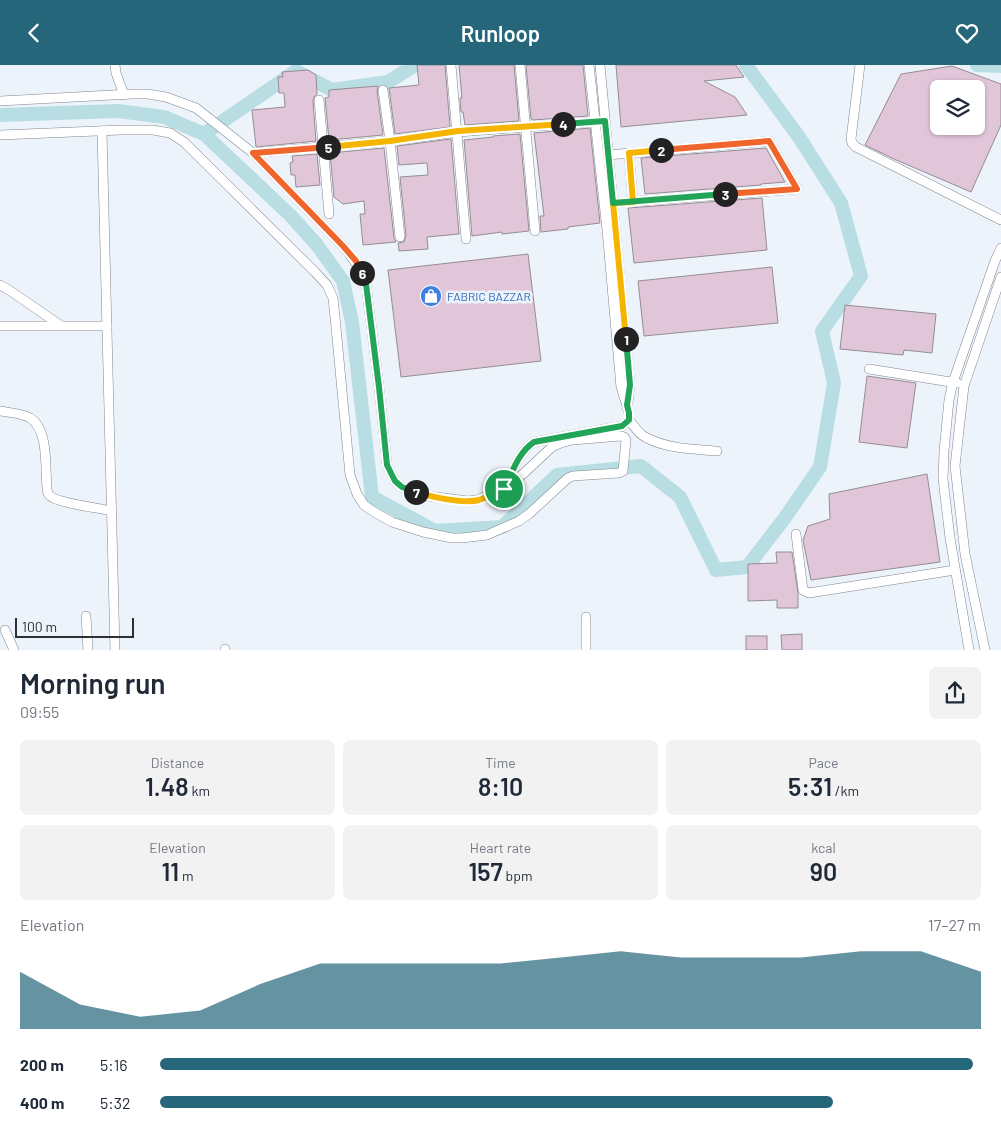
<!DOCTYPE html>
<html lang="en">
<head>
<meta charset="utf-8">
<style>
	body { margin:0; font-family:Barlow,sans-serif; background:#f2f2f3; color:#1f2937; height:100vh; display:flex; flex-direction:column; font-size:19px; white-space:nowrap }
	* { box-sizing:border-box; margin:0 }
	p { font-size:16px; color:#747a83 }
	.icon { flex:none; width:28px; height:28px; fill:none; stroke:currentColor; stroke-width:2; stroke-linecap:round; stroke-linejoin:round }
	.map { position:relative; height:585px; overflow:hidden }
	.panel { display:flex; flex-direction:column; background:#fff; flex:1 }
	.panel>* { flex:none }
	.tools { position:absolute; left:930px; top:15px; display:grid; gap:10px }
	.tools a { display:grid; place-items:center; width:55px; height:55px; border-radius:8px; background:#fff; box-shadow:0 1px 4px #0004; font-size:25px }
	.scale { position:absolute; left:15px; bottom:12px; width:119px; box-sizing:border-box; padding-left:5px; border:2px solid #2e3033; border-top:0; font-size:14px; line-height:18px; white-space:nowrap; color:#2e3033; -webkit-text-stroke:4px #edf3fb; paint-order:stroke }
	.pin { position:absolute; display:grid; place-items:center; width:42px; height:42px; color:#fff; margin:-21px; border:2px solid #fff; border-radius:50%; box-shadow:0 1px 5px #0007 }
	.km { position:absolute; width:25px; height:25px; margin:-12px; border-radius:50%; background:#222; color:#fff; font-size:14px; line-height:25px; text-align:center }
	.round { display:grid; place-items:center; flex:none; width:52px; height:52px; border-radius:8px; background:#f2f2f3 }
	.head { display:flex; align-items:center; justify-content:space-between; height:85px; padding:0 20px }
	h1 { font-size:28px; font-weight:600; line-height:38px }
	.stats { display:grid; grid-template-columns:repeat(3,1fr); gap:8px; height:85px; padding:5px 20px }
	.stats div { display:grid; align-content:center; border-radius:8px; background:#f2f2f3; text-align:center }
	.stats b { font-size:25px; font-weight:600 }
	.stats small { font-size:14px; font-weight:400 }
	.stats p { font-size:14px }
	.chart { height:140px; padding:10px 20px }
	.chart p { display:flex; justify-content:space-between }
	.chart svg { width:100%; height:90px; margin-top:5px; fill:#26667a; opacity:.7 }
	ul { padding:0 20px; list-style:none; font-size:16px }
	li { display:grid; grid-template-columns:80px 60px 1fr; align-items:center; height:38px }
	li i { height:12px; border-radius:6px; background:#26667a }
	header { display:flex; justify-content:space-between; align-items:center; height:65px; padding:0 20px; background:#26667a; color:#fff; font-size:22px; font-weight:600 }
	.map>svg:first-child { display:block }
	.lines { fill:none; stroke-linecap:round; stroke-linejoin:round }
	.river { stroke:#b8dee4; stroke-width:14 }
	.building { fill:#e1c6da; stroke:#958d93; fill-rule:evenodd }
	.minor-casing { stroke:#81868d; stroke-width:10 }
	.minor { stroke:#fff; stroke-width:9 }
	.split-1-casing { stroke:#fff; stroke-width:10 }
	.split-2-casing { stroke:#fff; stroke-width:10 }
	.split-3-casing { stroke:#fff; stroke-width:10 }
	.split-4-casing { stroke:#fff; stroke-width:10 }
	.split-5-casing { stroke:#fff; stroke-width:10 }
	.split-6-casing { stroke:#fff; stroke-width:10 }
	.split-7-casing { stroke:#fff; stroke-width:10 }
	.split-8-casing { stroke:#fff; stroke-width:10 }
	.split-1 { stroke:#22a559; stroke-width:6 }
	.split-2 { stroke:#f5b400; stroke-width:6 }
	.split-3 { stroke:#f0652b; stroke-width:6 }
	.split-4 { stroke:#22a559; stroke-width:6 }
	.split-5 { stroke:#f5b400; stroke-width:6 }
	.split-6 { stroke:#f0652b; stroke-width:6 }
	.split-7 { stroke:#22a559; stroke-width:6 }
	.split-8 { stroke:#f5b400; stroke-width:6 }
	.labels { text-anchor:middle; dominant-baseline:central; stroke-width:5; stroke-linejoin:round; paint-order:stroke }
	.shop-label { font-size:12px; fill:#366cbe; stroke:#edf3fb; text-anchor:start }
</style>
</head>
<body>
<header><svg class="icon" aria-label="back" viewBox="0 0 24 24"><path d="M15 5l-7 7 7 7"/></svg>Runloop<svg class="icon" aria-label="heart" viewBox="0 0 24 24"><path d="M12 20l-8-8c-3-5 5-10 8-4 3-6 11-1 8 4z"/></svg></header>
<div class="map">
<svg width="1001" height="585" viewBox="0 0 1001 585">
	<rect width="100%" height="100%" fill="#edf3fb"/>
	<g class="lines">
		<g class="river">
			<polyline points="977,0 1001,1"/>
			<polyline points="0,50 118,46 164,52 204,69 290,150 317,180 343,216 352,257 372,432 435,466 502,462 557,410 641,401 680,432 716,505 747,502 784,454 820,402 834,318 822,266 861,211 841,138 799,72 746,0"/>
			<polyline points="204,69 296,6 332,25 388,17 415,0"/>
		</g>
	</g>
	<g class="building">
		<polygon points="417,0 445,0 450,62 395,69 389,23 419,20"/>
		<polygon points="459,0 514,0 519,56 465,60 463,47 461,47 460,33 462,33"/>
		<polygon points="526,0 583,0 588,51 533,55 531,54"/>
		<polygon points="616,0 736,0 744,12 704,16 735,32 747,50 621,62"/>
		<path d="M 952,1 L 1001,19 L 1001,60 L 971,127 L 894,94 L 865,80 L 901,9 ZM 939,24 L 976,24 L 976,61 L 939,61 Z"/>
		<polygon points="308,5 316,10 317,29 314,32 313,36 316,76 256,82 252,45 285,42 284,28 279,28 278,12 283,12 282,7"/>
		<polygon points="378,21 377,26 383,70 329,75 325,33 329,32 329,25"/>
		<polygon points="590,63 600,158 568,162 568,164 541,167 540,151 544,151 534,68"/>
		<polygon points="520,69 529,166 502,169 502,167 472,171 464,75 493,72 493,71"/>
		<polygon points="451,74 459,169 427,172 428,184 399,186 398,178 404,177 406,171 400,112 428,110 427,98 399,100 397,81"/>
		<polygon points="384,83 394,173 396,177 363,180 360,149 365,149 364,136 343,139 334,132 330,88"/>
		<polygon points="766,83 785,117 761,119 761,120 645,129 641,93"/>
		<polygon points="317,89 320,120 296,122 295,110 291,110 290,98 293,97 292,91"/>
		<polygon points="762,133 767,185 634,198 628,143"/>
		<polygon points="528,189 541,296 401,312 388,205"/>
		<polygon points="772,202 778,258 644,271 638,216"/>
		<polygon points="845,240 936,249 932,288 904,285 903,290 840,284"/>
		<polygon points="867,311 916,318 907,383 859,377"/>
		<polygon points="927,409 940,497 811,515 803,475 808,461 830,454 829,429"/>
		<polygon points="776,487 792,487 798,528 798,543 777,543 777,535 748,536 748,499 777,498"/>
		<polygon points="802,569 802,585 782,585 781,570"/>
		<rect x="746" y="571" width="21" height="14"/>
	</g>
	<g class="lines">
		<g class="minor-casing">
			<g id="minor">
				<polyline points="115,0 116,8 124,30"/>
				<polyline points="451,0 466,174"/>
				<polyline points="520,0 535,166"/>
				<polyline points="600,0 630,320 628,337"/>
				<polyline points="860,0 851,74 852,78 856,82 1001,155"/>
				<polyline points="383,25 390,76 400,172"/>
				<polyline points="319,35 329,149"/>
				<path d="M 0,36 L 131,29 L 148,29 L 166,32 L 196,43 L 253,88 L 343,181 C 353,193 361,204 366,219 L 379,322 L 387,400 L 395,416 L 402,422 L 428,431 L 468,436 L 477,435 L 504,423 L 523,409 L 552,382 L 561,378 L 572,375 L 621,371 L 624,372 L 626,375 L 623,406 L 619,408 L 573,411 L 568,413 L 529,449 L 519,456 L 487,470 L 462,473 L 452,473 L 423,467 L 392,457 L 374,447 L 364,440 L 357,429 L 350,410 L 335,252 L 333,233 L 327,220 L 315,207 L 184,77 L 170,68 L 153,65 L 121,65 L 0,70"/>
				<polyline points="102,66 115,585"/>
				<polyline points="253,88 390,76 458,67 605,56"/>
				<polyline points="629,88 633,137"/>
				<polyline points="608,90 769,76 797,124 613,138"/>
				<polyline points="0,220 9,225 60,260"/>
				<polyline points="0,261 107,261"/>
				<polyline points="869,304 957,318"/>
				<path d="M 0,346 C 10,348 22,348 30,353 C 49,364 45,404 47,423 C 47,425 48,429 49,430 C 55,438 100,443 111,446"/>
				<path d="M 629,355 C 634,361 639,369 645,372 C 667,384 693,384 717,386"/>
				<path d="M 506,421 C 514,404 518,388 534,377 L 622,361 L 629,355 L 629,348 L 621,322 L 607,165 L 589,0"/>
				<polyline points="796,469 803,525 809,528 955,505"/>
				<polyline points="86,551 88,585"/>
				<polyline points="586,552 586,585"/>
				<polyline points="5,565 14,585"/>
				<polyline points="225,584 225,585"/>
				<polyline points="969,585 950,473 943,414 944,386 949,335 953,317 995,196 1001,183"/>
				<polyline points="985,585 965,489 955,401 964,321 1001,212"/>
			</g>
		</g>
		<use href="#minor" class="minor"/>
	</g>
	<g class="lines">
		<g class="split-1-casing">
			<path id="split-1" d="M 504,424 C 513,406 518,388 534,377 L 622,361 L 629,355 L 629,348 L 627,340 L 630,320 L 626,274"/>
		</g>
		<g class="split-2-casing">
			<polyline id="split-2" points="626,274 613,138 633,137 629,88 661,85"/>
		</g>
		<g class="split-3-casing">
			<polyline id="split-3" points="661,85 769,76 797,124 725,129"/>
		</g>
		<g class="split-4-casing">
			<polyline id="split-4" points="563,59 605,56 613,138 725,129"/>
		</g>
		<g class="split-5-casing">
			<polyline id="split-5" points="328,82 390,76 458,66 563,59"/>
		</g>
		<g class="split-6-casing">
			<polyline id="split-6" points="328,82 253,88 343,181 356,196 362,208"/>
		</g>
		<g class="split-7-casing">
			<polyline id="split-7" points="362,208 366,219 379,322 387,400 395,416 402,422 416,427"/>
		</g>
		<g class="split-8-casing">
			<path id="split-8" d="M 416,427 C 431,432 464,439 479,435 C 488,432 496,427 504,424"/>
		</g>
		<use href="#split-1" class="split-1"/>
		<use href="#split-2" class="split-2"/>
		<use href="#split-3" class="split-3"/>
		<use href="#split-4" class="split-4"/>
		<use href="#split-5" class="split-5"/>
		<use href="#split-6" class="split-6"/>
		<use href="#split-7" class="split-7"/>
		<use href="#split-8" class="split-8"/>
	</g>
	<defs>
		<g id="shop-disc" transform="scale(1.125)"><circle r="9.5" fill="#3f7fe0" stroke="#edf3fb"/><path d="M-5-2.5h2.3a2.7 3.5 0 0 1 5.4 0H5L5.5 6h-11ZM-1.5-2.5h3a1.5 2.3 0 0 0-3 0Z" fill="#fff"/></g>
	</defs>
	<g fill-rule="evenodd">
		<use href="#shop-disc" x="431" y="231"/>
	</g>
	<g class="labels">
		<g class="shop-label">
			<text x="447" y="231">FABRIC BAZZAR</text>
		</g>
	</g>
</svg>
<div class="tools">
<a><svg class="icon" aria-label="layers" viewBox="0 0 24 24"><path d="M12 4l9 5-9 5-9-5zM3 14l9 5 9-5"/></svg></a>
</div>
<div class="scale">100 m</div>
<div class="pin" style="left:504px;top:424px;background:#1e9e55"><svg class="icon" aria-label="arrive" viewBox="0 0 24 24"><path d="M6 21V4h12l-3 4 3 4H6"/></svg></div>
<b class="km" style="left:626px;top:274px">1</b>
<b class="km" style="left:661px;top:85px">2</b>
<b class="km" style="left:725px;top:129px">3</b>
<b class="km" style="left:563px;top:59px">4</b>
<b class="km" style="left:328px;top:82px">5</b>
<b class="km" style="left:362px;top:208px">6</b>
<b class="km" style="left:416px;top:427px">7</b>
</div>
<section class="panel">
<div class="head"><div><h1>Morning run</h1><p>09:55</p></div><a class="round"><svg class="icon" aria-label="share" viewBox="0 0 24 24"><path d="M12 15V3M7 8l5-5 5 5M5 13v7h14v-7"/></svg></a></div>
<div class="stats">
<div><p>Distance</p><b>1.48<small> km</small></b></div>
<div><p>Time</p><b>8:10</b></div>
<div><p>Pace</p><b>5:31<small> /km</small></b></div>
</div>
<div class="stats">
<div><p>Elevation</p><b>11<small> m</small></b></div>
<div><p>Heart rate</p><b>157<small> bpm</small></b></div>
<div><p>kcal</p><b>90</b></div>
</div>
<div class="chart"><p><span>Elevation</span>17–27 m</p>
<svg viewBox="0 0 160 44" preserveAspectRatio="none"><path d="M0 44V16L10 32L20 38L30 35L40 22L50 12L60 12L70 12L80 12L90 9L100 6L110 9L120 9L130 9L140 6L150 6L160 16V44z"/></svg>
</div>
<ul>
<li><b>200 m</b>5:16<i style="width:99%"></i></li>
<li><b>400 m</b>5:32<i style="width:82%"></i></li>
</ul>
</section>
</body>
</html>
